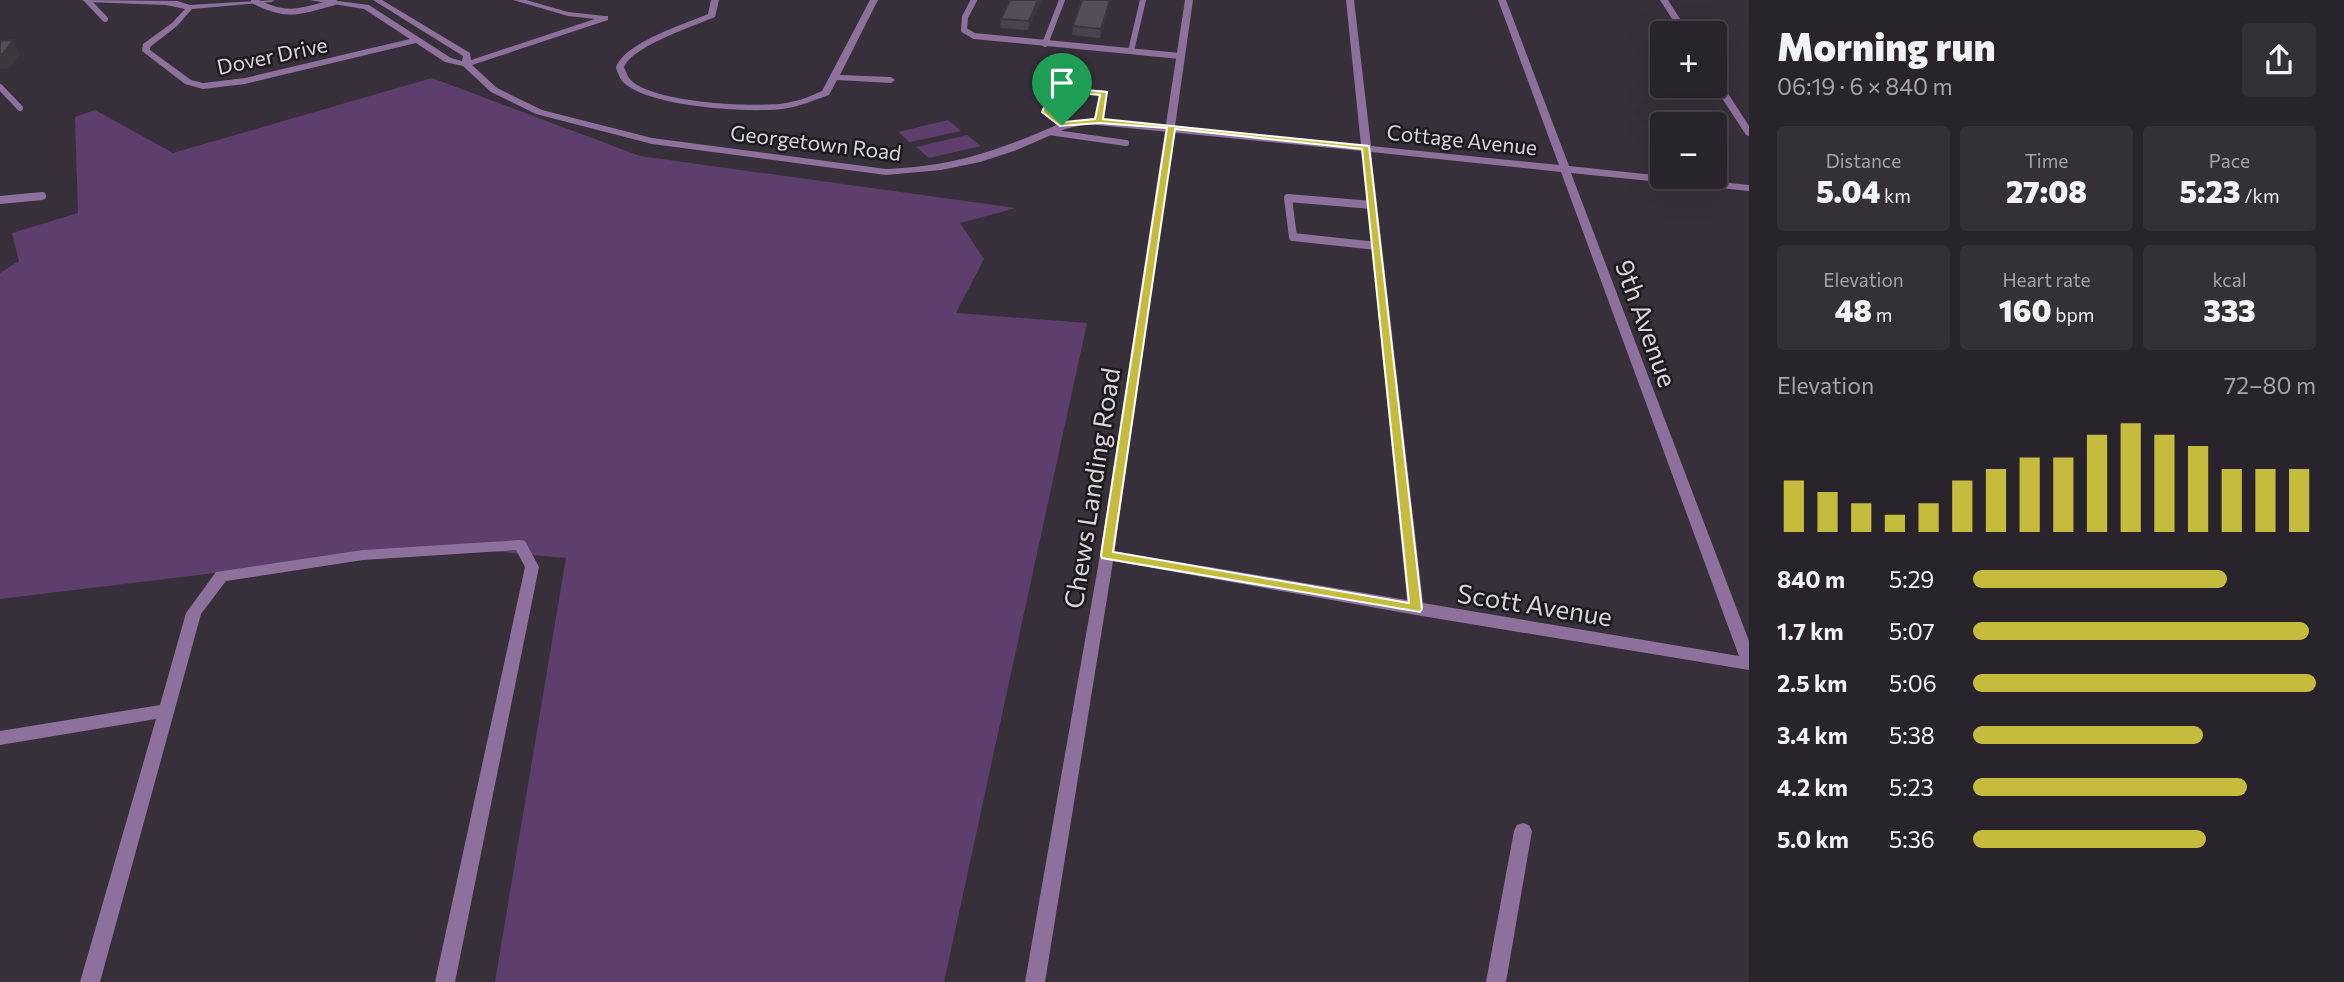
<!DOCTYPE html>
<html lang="en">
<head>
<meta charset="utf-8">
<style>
	body { margin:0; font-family:Commissioner,sans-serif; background:#353038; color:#f1f3f6; height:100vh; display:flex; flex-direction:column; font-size:26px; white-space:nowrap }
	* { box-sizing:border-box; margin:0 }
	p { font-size:23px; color:#a5a4a9 }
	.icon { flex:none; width:38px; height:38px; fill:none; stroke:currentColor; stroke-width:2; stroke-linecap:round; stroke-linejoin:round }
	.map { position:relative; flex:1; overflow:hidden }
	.sheet { display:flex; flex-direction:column; background:#29242c; width:595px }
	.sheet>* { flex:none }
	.buttons { position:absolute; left:1650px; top:21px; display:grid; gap:14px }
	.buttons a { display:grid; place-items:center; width:77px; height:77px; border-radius:7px; background:#29242c; box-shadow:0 7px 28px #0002,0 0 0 2px #454148; font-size:35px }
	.pin { position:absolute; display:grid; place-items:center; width:60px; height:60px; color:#fff; margin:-72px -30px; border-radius:50% 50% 50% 0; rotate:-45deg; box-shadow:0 0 7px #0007 }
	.pin .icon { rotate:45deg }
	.round { display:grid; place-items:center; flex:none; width:74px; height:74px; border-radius:7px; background:#353038 }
	.overview { display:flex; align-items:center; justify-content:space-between; height:119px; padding:0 28px }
	h1 { font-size:38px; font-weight:800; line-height:52px }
	.stats { display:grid; grid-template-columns:repeat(3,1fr); gap:10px; height:119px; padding:7px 28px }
	.stats div { display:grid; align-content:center; border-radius:7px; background:#353038; text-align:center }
	.stats b { font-size:30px; font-weight:800 }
	.stats small { font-size:19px; font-weight:400 }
	.stats p { font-size:19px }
	.chart { height:196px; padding:14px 28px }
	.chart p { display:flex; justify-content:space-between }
	.chart svg { width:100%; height:126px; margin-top:7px; stroke:#c5bc3d; stroke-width:6 }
	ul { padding:0 28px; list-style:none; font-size:23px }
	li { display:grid; grid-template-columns:112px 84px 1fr; align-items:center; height:52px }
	li i { height:18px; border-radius:9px; background:#c5bc3d }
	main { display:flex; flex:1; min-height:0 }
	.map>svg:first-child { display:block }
	.green { fill:#5e3e6c }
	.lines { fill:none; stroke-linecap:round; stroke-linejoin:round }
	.service-far1 { stroke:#8e709c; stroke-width:6 }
	.service { stroke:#8e709c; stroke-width:8 }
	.minor { fill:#8e709c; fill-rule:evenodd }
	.tertiary { fill:#8e709c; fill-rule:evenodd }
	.wall { fill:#49434d }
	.shaded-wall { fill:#3c373e }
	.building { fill:#554e59; stroke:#3c373e; stroke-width:2 }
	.route { fill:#c5bc3d; stroke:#fff; stroke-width:2; fill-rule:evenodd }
	.labels { text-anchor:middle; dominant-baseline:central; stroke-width:5; stroke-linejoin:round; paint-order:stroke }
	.far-street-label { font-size:21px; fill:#d9d5db; stroke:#1c191e }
	.street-label { font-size:26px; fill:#d9d5db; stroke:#1c191e }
</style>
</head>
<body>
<main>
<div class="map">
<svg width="1749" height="982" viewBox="0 0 1749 982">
	<rect width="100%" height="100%" fill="#37303a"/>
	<g class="green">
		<polygon points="432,78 640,156 1016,208 960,223 984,259 956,313 1087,323 944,982 495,982 566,558 436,546 0,599 0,273 19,261 12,233 78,213 75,117 95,110 173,153"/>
		<polygon points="948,120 961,131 910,142 898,132"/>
		<polygon points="967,135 981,146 929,158 916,147"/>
	</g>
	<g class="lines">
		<g class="service-far1">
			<polyline points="87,0 105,19"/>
			<polyline points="974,0 965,17 964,30 974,36 1180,56"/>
			<path d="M 254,1 C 287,18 300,12 334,2"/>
			<polyline points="1045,44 1062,0"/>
			<polyline points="1131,51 1143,0"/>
			<polyline points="0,87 20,108"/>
			<polyline points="1049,132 1126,143"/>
		</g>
		<g class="service">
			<polyline points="0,200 42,196"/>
			<polyline points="1372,205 1288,198 1293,237 1377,246"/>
		</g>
		<g class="minor">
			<path d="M 82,0 L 177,1 L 190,5 L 275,0 L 271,2 L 192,9 L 177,26 L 150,47 L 150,50 L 191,80 L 203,83 L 245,78 L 410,39 L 364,9 L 309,0 L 330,0 L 369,5 L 451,58 L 462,61 L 463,56 L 373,0 L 382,0 L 470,53 L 471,60 L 595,19 L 568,16 L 513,0 L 526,0 L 568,12 L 605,16 L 608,16 L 608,20 L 472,65 L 497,88 L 542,110 L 652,138 L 886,169 C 955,166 994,152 1057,125 L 1041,112 L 1051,89 L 1055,86 L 1107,91 L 1104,119 L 1361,145 L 1346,0 L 1354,0 L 1371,146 L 1559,165 L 1498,0 L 1506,0 L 1569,166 L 1749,185 L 1749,191 L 1571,173 L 1749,641 L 1749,670 L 1416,615 L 1102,559 L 1100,555 L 1102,551 L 1107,550 L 1407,600 L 1362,151 L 1087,124 L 1065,129 L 1014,151 L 980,162 L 941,170 L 886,175 L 652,144 L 536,114 L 491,92 L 463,66 L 445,62 L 416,43 L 245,84 L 203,89 L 185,84 L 142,51 L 143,44 L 172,23 L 185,9 L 166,5 L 86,2 ZM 1058,92 L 1099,95 L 1095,118 L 1065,123 L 1051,111 ZM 1371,152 L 1561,172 L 1739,656 L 1423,603 Z"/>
			<path d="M 711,0 L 719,0 L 715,17 C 694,26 630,47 624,68 C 625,69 628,77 629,78 C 648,103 756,108 786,103 C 799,101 811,96 822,91 L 870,0 L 878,0 L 840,75 L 891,77 L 895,80 L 891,83 L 837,80 L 829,95 C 814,100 799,107 782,109 C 748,113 648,107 623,82 C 620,79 618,73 616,68 C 623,43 685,24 708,14 Z"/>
			<polygon points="1660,0 1668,0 1689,33 1681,33"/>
			<polygon points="1715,77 1718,78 1749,126 1749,136 1746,135 1714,86"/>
			<polygon points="520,540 525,541 539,567 455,982 435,982 525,567 516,550 363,560 226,581 201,614 100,982 80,982 156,719 0,745 0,731 160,705 186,613 216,572 363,550"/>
			<polygon points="1523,823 1529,825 1532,831 1506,982 1486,982 1514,831 1517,825"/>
		</g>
		<polygon class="tertiary" points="1185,0 1193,0 1114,555 1045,982 1025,982 1100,555"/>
	</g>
	<g class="wall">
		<polygon points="1010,0 1041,0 1028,30 1000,28 1001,19"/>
		<polygon points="1111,0 1100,38 1072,35 1073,26"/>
	</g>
	<g class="shaded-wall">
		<polygon points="1038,0 1041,0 1028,30 1029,21"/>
		<polygon points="1110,0 1111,0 1100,38 1101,29"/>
		<polygon points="13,40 20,54 10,68 0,69 0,54"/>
	</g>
	<g class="building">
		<polygon points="1010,0 1038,0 1029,21 1001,19"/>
		<polygon points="1082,0 1110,0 1101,29 1073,26"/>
		<polygon points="13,40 3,54 0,54 0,41"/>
	</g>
	<path class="route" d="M 1053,87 L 1107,92 L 1103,119 L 1369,146 L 1422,609 L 1420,612 L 1102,558 L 1101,555 L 1167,128 L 1099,123 L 1060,126 L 1042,112 ZM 1058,91 L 1100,95 L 1095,119 L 1064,122 L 1050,112 ZM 1175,129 L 1362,149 L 1409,603 L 1113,552 Z"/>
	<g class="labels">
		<g class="far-street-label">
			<text transform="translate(272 55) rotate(-12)">Dover Drive</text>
			<text transform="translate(1462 139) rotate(6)">Cottage Avenue</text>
			<text transform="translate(816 142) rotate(7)">Georgetown Road</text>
		</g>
		<g class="street-label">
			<text transform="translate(1647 323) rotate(70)">9th Avenue</text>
			<text transform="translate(1091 488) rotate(-81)">Chews Landing Road</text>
			<text transform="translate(1535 604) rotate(9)">Scott Avenue</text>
		</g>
	</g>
</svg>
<div class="buttons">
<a>+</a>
<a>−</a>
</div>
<div class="pin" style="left:1062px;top:125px;background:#1e9e55"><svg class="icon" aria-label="arrive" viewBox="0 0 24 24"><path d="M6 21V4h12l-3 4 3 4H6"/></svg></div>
</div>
<section class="sheet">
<div class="overview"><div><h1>Morning run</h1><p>06:19 · 6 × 840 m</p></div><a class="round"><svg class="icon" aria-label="share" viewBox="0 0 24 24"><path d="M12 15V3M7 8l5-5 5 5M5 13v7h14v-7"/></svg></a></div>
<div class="stats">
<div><p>Distance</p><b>5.04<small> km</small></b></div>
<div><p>Time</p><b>27:08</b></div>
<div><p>Pace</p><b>5:23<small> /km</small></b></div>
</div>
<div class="stats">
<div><p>Elevation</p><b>48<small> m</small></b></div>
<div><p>Heart rate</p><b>160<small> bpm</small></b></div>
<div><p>kcal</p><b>333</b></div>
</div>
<div class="chart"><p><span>Elevation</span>72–80 m</p>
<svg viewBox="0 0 160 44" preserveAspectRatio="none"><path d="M5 44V26M15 44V30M25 44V34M35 44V38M45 44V34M55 44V26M65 44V22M75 44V18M85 44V18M95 44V10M105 44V6M115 44V10M125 44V14M135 44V22M145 44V22M155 44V22"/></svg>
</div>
<ul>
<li><b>840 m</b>5:29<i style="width:74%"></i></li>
<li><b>1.7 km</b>5:07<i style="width:98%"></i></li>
<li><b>2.5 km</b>5:06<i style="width:100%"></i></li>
<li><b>3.4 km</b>5:38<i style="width:67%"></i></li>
<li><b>4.2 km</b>5:23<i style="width:80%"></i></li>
<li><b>5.0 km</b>5:36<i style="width:68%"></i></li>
</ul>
</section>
</main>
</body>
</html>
